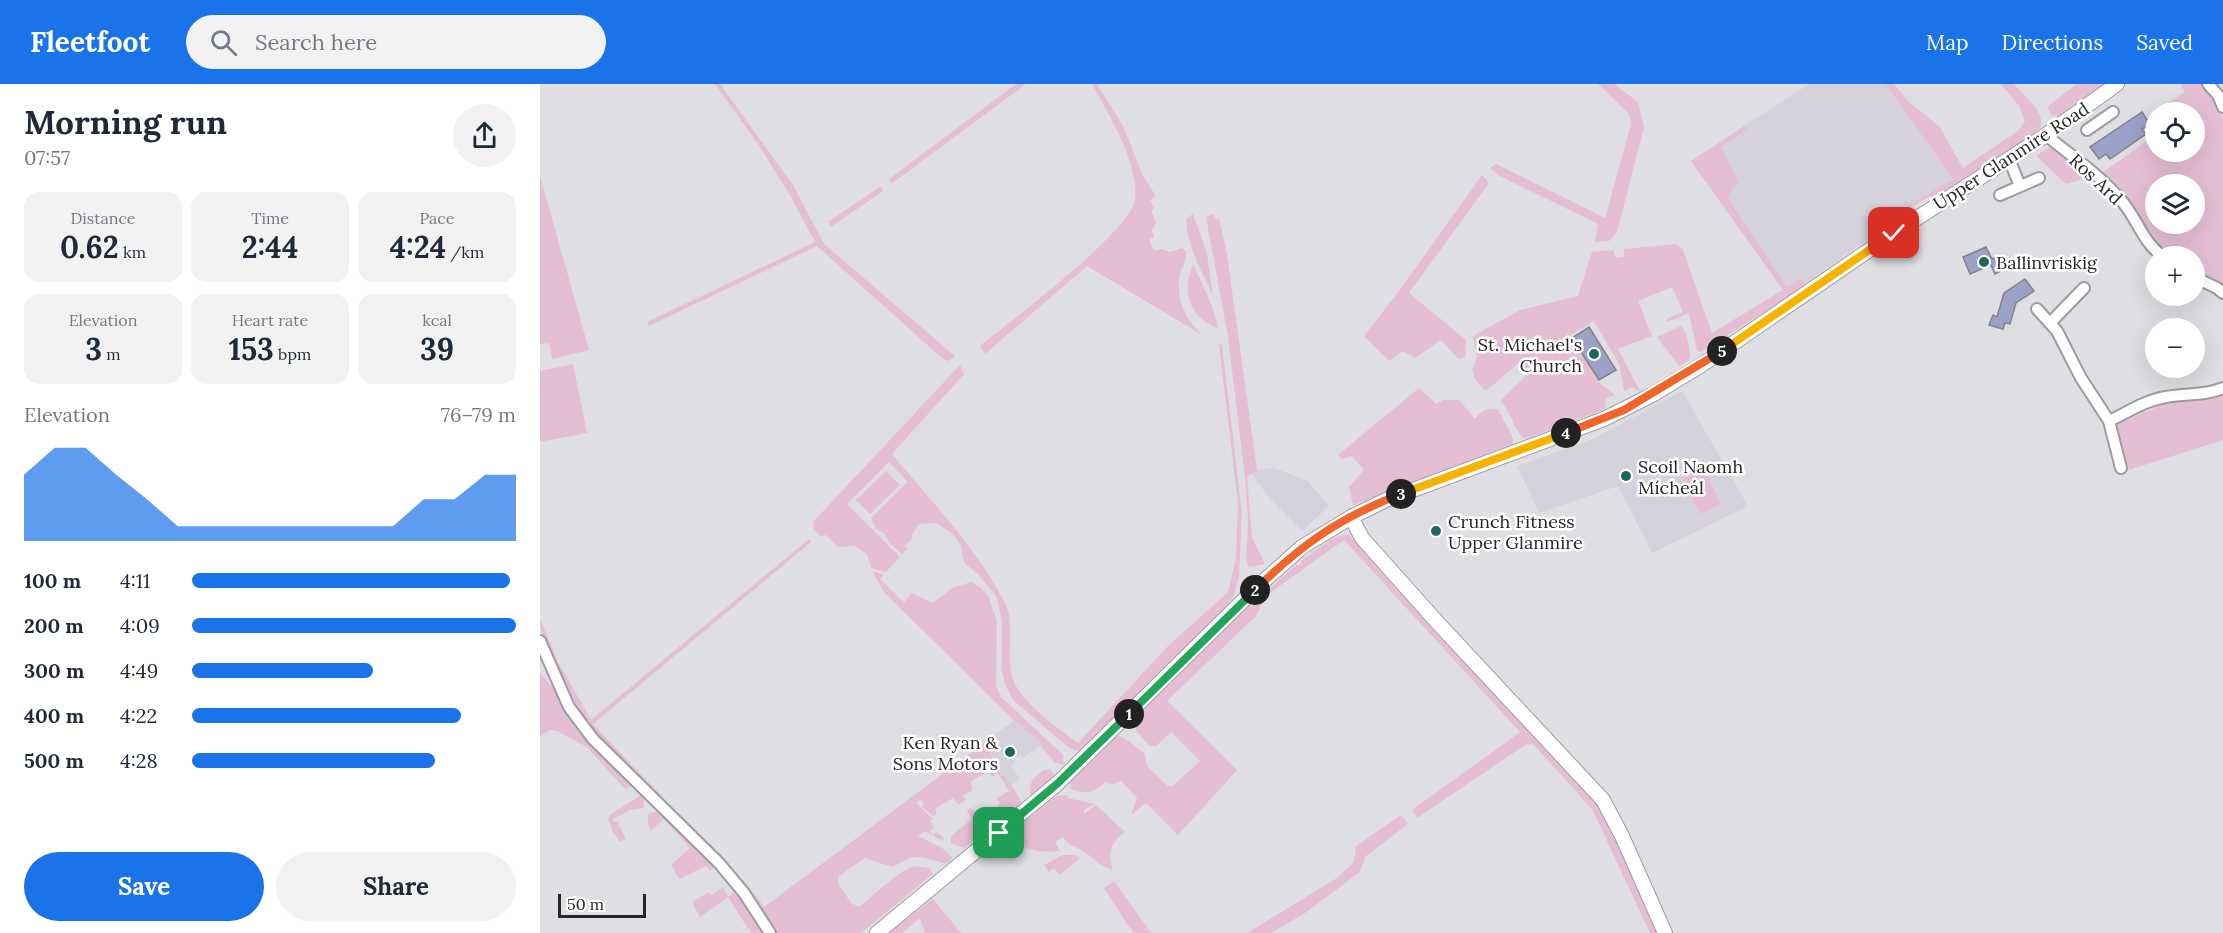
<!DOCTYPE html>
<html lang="en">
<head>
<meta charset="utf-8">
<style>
	body { margin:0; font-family:Lora,serif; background:#f2f2f3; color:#1f2937; height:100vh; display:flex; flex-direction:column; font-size:22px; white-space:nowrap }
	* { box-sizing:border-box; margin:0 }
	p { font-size:20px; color:#747a83 }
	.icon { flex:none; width:33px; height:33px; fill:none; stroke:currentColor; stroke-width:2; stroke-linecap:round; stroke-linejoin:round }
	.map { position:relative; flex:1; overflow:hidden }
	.panel { display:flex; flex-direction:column; background:#fff; width:540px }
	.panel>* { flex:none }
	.fabs { position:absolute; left:1605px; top:18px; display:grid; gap:12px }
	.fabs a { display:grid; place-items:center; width:60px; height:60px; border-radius:50%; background:#fff; box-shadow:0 6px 24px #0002; font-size:30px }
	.scale { position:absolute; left:18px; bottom:15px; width:88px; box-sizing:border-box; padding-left:6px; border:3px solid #272728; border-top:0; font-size:16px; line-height:21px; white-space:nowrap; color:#272728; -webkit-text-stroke:4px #fff; paint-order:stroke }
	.pin { position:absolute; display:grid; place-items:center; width:51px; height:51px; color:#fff; margin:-26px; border-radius:12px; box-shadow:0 3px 9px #0006 }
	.km { position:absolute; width:30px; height:30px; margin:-15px; border-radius:50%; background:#222; color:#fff; font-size:16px; line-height:30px; text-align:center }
	.round { display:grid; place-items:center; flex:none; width:63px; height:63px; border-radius:32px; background:#f2f2f3 }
	.head { display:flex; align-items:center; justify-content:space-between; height:102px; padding:0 24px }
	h1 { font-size:33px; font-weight:700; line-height:45px }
	.stats { display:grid; grid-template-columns:repeat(3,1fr); gap:9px; height:102px; padding:6px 24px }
	.stats div { display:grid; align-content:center; border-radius:15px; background:#f2f2f3; text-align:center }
	.stats b { font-size:30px; font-weight:700 }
	.stats small { font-size:16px; font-weight:400 }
	.stats p { font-size:16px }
	.chart { height:168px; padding:12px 24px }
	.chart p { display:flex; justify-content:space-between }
	.chart svg { width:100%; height:108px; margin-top:6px; fill:#1a73e8; opacity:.7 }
	.primary-button { display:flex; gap:12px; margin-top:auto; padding:12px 24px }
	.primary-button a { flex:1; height:69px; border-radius:36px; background:#1a73e8; color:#fff; font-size:24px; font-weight:700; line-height:69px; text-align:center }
	.primary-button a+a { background:#f2f2f3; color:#1f2937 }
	ul { padding:0 24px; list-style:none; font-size:20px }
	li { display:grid; grid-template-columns:96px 72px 1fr; align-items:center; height:45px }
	li i { height:15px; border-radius:8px; background:#1a73e8 }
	header { display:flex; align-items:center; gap:36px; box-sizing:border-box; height:84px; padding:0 30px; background:#1a73e8; color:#fff }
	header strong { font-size:28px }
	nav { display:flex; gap:33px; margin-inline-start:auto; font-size:21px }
	.search { width:420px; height:54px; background:#f2f2f3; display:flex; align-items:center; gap:15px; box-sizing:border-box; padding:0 21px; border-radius:33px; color:#747a83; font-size:22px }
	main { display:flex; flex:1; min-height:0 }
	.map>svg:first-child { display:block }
	.built { fill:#d5d2dc }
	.green { fill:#e6bed3; fill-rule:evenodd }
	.building { fill:#9ba1c7; stroke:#828386; stroke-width:1.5 }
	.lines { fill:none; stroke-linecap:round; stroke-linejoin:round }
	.street-casing { stroke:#9d9ca0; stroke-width:14 }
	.secondary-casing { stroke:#9d9ca0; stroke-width:16 }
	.street { stroke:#fff; stroke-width:10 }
	.secondary { stroke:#fff; stroke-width:14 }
	.split-1-casing { stroke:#fff; stroke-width:12 }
	.split-2-casing { stroke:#fff; stroke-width:12 }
	.split-3-casing { stroke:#fff; stroke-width:12 }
	.split-4-casing { stroke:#fff; stroke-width:12 }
	.split-5-casing { stroke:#fff; stroke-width:12 }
	.split-6-casing { stroke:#fff; stroke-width:12 }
	.split-1 { stroke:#22a559; stroke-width:8 }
	.split-2 { stroke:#22a559; stroke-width:8 }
	.split-3 { stroke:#f0652b; stroke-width:8 }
	.split-4 { stroke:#f5b400; stroke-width:8 }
	.split-5 { stroke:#f0652b; stroke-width:8 }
	.split-6 { stroke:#f5b400; stroke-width:8 }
	.poi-dot { fill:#1b6661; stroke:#fff; stroke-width:2 }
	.labels { text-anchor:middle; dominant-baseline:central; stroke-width:5; stroke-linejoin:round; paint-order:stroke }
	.street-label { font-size:18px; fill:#272728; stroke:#fff }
	.poi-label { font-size:18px; fill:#272728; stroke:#fff; text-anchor:start }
</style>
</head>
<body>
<header>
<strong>Fleetfoot</strong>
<div class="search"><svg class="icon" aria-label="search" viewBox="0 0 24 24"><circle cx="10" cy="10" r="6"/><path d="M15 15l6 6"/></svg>Search here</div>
<nav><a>Map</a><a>Directions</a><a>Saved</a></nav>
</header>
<main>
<section class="panel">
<div class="head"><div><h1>Morning run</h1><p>07:57</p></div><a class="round"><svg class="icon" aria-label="share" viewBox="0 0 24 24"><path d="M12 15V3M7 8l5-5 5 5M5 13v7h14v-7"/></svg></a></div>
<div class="stats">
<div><p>Distance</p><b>0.62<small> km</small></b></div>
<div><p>Time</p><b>2:44</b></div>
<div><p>Pace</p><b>4:24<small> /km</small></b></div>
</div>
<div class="stats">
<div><p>Elevation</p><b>3<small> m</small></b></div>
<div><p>Heart rate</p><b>153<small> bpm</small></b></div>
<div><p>kcal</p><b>39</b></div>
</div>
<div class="chart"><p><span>Elevation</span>76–79 m</p>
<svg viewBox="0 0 160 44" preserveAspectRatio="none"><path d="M0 44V17L10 6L20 6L30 17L40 27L50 38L60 38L70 38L80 38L90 38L100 38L110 38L120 38L130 27L140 27L150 17L160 17V44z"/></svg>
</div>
<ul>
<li><b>100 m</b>4:11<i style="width:98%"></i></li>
<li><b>200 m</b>4:09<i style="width:100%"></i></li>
<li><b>300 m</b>4:49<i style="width:56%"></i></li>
<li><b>400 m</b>4:22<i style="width:83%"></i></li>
<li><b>500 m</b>4:28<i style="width:75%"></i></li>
</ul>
<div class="primary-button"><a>Save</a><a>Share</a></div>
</section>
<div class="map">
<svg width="1683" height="849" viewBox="0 0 1683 849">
	<rect width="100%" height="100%" fill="#dfdee2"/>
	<g class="built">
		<polygon points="1269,0 1345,0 1413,95 1353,131 1341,135 1339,148 1265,199 1262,194 1243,205 1151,77"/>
		<polygon points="1142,307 1208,422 1112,469 1078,402 999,429 977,382 1053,355"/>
		<polygon points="734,384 768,397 789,422 762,447 730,415 712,390 717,386"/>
		<polygon points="474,636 503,660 483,674 481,671 473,675 476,679 471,682 480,695 471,701 465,691 463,692 444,659"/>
	</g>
	<g class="green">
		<polygon points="175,0 180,0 253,101 284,160 415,272 409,277 403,275 277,162 109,242 107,238 275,158 250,111 220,63"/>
		<polygon points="476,0 486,0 351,100 349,95"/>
		<path d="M 552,0 L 557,0 L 583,42 L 603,92 L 616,112 L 610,116 L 614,124 L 611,126 L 616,139 L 612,147 L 614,153 L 609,155 L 614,167 L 622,165 L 630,168 L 642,164 L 646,167 C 648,176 642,182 640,190 C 633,219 653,253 682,261 L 702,430 L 699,492 L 693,513 L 681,528 L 541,668 L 529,664 L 473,616 L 465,600 L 462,587 L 462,536 L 456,512 L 438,490 L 424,479 L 421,462 L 415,452 L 397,439 L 379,440 L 371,452 L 373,454 L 365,462 L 368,465 L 362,470 L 350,460 L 344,449 L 336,445 L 331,434 L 368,398 L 349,378 L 307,420 L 360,473 L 346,488 L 331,484 L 327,470 L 315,462 L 298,463 L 286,451 L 280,452 L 274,446 L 273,438 L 420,281 L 424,290 L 352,370 C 391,417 437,464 465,519 C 472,533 470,549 470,564 C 469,573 470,586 473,595 C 481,618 518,645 538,659 L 629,561 L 688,508 L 696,474 L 698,419 L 679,261 L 547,182 L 445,270 L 440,262 C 469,238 592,147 595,115 C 599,79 569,31 552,0 Z"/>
		<polygon points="1058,0 1074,0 1098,18 1104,43 1077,148 1069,157 1055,158 1058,140 958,91 950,84 956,80 1065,134 1091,40 1089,30"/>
		<path d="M 1345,0 L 1354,0 L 1368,17 L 1400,43 L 1423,84 L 1478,47 L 1485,37 L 1479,22 L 1461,0 L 1474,0 C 1482,10 1504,27 1501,41 C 1498,52 1412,102 1397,112 L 1388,113 L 1354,134 L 1353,131 L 1413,95 Z"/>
		<polygon points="1537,0 1565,0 1519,33 1511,31 1507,23"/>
		<path d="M 1643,0 L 1663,0 L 1675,17 L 1683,35 L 1683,204 L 1655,189 L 1654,172 L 1628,172 L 1620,166 L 1561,90 L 1615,51 L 1616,68 L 1654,68 L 1654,28 L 1616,28 L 1615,33 L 1613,29 L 1645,8 L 1641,2 ZM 1616,100 L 1654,100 L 1654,140 L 1616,140 Z"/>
		<path d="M 1206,41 L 1207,45 L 1181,63 L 1199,98 L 1191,106 L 1188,115 L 1247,203 L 1261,194 L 1265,199 L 1259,206 L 1161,268 L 1157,267 L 1149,229 L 1127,238 L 1126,235 L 1143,228 L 1132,203 L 1098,217 L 1112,252 L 1078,265 L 1101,309 L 1093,303 L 1084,307 L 1080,282 L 1054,237 L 1031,251 L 1059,296 L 1057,297 L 1075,311 L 1066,314 L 1065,325 L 985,355 C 973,346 972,327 960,317 L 989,289 L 979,279 L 946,307 L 936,297 L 932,286 L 937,273 L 933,252 L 980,226 L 1038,212 L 1052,168 L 1073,166 L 1076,174 L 1084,173 L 1084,165 L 1137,160 L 1143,166 L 1172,249 L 1243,206 L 1151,77 Z"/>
		<polygon points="1513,61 1553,92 1526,100 1496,72"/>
		<polygon points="942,91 949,99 869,209 926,256 925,273 919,275 901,256 875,274 862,267 849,277 824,252 862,203"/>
		<polygon points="0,92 49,266 12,275 9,259 0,260"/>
		<polygon points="341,102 343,107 291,143 288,138"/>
		<path d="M 653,130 L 667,170 L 673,211 C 664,193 643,153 647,134 Z"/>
		<polygon points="673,130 676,136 679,134 687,171 717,386 707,393 712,453 725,480 709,483 706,476 708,438 705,393 688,253 666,133"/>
		<path d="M 653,180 C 661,199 676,225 678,244 C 648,233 642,207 653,180 Z"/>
		<path d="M 1141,242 C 1147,248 1151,267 1150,276 L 1139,282 L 1117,253 Z"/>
		<polygon points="33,280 47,349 0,358 0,287"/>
		<path d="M 879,304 L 896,320 L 903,316 L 919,316 L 935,335 C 942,327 947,323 958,325 L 973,354 L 973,360 L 813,421 L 809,403 L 824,386 L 812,372 L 802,375 L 798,371 Z"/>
		<polygon points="1683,309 1683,356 1589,386 1576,340 1630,318 1675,312"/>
		<polygon points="1163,384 1181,420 1160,430 1142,394"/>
		<polygon points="346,387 360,401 330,430 316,416"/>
		<path d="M 808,450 L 1058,720 L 1069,737 L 1120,849 L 1110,849 L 1052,725 L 993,660 L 985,661 L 877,734 L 872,726 L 980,648 L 804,456 L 720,516 L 722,520 L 716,532 L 627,617 L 697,686 L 638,751 L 606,719 L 591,731 L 597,714 L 581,697 L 572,701 L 565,698 C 554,709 546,711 531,705 L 530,695 L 576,651 L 587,656 L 604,669 L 607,682 L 628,702 L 633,702 L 660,677 L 631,648 L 616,662 L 610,662 L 596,647 L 595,637 L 592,634 L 707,521 L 709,523 L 757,480 L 758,482 L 762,479 L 761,477 L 791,455 Z"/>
		<path d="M 269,455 L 271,458 L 53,640 L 122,713 L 120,716 C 74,670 43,641 15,582 C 7,566 0,551 0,534 L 17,576 L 51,636 Z"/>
		<polygon points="332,487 344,491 340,495 364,519 371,509 393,519 412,504 431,498 440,503 448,512 457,537 456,602 461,613 523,671 522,676 525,681 514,678 501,662 503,660 474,636 344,508"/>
		<polygon points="0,589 15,606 51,659 91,702 86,706 47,663 17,647 10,646 0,652"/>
		<path d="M 444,659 L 462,692 L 465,691 L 483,720 L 455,739 L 451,735 L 451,727 L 460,720 L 457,714 L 469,707 L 458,689 L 452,693 L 449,687 L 431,697 L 432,706 L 423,712 L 426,716 L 418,721 L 413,714 L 396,724 L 396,731 L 393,732 L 381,722 L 384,720 L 381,715 L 376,719 L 393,735 L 390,736 L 394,744 L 390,746 L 392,751 L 397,748 L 404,754 L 403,757 L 385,747 L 378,752 L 402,764 L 413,774 L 405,780 C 399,776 396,778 391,776 C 374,769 367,776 352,783 L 325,774 L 299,792 L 298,799 L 311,819 L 319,823 C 337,809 352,792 373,782 L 389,784 L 393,790 L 321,849 L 236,849 L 213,814 L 127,722 L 129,721 C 163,752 196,785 224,823 Z"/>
		<path d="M 504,686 L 511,686 L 515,693 L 491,713 C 487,699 494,693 504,686 Z"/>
		<polygon points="101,711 104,715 103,724 90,726 73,735 75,738 77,737 86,755 80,758 73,748 68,735 71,730"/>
		<path d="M 527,711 L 528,714 L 554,720 L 544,726 L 545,729 L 556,721 L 585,748 C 571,758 567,769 573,786 C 555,780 557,776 543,767 C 534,762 529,762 523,753 L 515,758 L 520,767 C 501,769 489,767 473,757 L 476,745 L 516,712 Z"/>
		<polygon points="431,724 448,745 424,764 411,759 411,752 432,735 427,726"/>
		<polygon points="118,727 176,782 170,787 166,782 139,795 131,781 150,764 124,735 111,746 108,740 108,730"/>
		<polygon points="861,731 868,740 826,772 820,788 765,829 731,849 707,849 797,794 814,778 816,762"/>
		<polygon points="522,771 535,771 540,774 520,791 514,784 509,788 504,781"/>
		<polygon points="574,797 611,849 593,849 564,804"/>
		<polygon points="183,803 188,813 193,809 201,812 225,849 211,849 188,813 160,833 152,818 169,808 172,811"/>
		<polygon points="393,815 421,849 385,849 380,834 362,849 349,849"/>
	</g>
	<g class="building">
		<polygon points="1602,28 1610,40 1602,45 1606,50 1570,75 1566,70 1559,75 1550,63"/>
		<polygon points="1446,163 1452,175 1460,171 1466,184 1455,190 1451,181 1430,190 1423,173"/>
		<polygon points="1485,195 1494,207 1476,219 1470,240 1465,239 1463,245 1449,241 1453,231 1457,233 1464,209"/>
		<polygon points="1049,243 1076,286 1059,296 1032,254"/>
	</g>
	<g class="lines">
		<g class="street-casing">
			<g id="street">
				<polyline points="1668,0 1678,11 1683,23"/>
				<polyline points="1547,46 1573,28"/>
				<path d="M 1506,51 C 1531,72 1560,91 1581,116 C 1597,134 1602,157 1622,172"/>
				<polyline points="1469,75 1480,102"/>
				<polyline points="1460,111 1499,94"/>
				<polyline points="1654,193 1677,204 1683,209"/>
				<polyline points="1497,225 1517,247 1541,294 1569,337 1581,384"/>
				<polyline points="1511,238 1544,204"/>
				<path d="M 1569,337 C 1588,328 1606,316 1626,313 C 1646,309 1665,312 1683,304"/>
				<polyline points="0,557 29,623 53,655 179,779 204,809 230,849"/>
			</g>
		</g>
		<g class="secondary-casing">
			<g id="secondary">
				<polyline points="811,433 822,454 897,538 1063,716 1082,752 1125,849"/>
				<polyline points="337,849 518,699 716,504 762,463 811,433 846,416 1064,335 1114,310 1160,282 1354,149 1506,51 1577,0"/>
			</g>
		</g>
		<use href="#street" class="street"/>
		<use href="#secondary" class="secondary"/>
	</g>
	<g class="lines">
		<g class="split-1-casing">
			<polyline id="split-1" points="459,749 518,699 589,630"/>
		</g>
		<g class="split-2-casing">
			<polyline id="split-2" points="589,630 715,506"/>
		</g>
		<g class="split-3-casing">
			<path id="split-3" d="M 715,506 C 762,460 799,434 861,410"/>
		</g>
		<g class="split-4-casing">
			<polyline id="split-4" points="861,410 1026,349"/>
		</g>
		<g class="split-5-casing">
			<polyline id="split-5" points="1026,349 1084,326 1182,267"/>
		</g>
		<g class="split-6-casing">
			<polyline id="split-6" points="1182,267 1354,149"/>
		</g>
		<use href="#split-1" class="split-1"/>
		<use href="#split-2" class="split-2"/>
		<use href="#split-3" class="split-3"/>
		<use href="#split-4" class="split-4"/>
		<use href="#split-5" class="split-5"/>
		<use href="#split-6" class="split-6"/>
	</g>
	<g class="poi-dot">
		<circle cx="1444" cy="178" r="6"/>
		<circle cx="1054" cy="270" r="6"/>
		<circle cx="1086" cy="392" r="6"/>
		<circle cx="896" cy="447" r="6"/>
		<circle cx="470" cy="668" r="6"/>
	</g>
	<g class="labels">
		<g class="street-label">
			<text transform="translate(1471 72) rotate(-33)">Upper Glanmire Road</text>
			<text transform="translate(1556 95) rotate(43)">Ros Ard</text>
		</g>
		<g class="poi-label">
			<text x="1456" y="178">Ballinvriskig</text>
			<text x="1042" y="260" text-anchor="end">St. Michael's<tspan x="1042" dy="21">Church</tspan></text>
			<text x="1098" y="382">Scoil Naomh<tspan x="1098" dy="21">Mícheál</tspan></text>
			<text x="908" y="437">Crunch Fitness<tspan x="908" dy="21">Upper Glanmire</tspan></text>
			<text x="458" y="658" text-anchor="end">Ken Ryan &amp;<tspan x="458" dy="21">Sons Motors</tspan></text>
		</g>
	</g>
</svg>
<div class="fabs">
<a><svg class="icon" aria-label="locate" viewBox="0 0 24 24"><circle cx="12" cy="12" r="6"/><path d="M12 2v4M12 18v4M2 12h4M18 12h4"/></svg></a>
<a><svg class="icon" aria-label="layers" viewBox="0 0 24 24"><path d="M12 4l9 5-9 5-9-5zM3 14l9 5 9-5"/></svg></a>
<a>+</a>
<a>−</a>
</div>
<div class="scale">50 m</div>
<div class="pin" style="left:459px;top:749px;background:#1e9e55"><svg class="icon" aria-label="arrive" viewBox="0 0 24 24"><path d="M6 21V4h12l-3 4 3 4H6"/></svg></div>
<div class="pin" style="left:1354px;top:149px;background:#d93025"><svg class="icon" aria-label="check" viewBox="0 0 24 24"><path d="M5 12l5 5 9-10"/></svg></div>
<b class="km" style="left:589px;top:630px">1</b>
<b class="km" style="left:715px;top:506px">2</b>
<b class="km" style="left:861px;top:410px">3</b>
<b class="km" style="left:1026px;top:349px">4</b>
<b class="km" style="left:1182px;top:267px">5</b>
</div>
</main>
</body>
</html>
